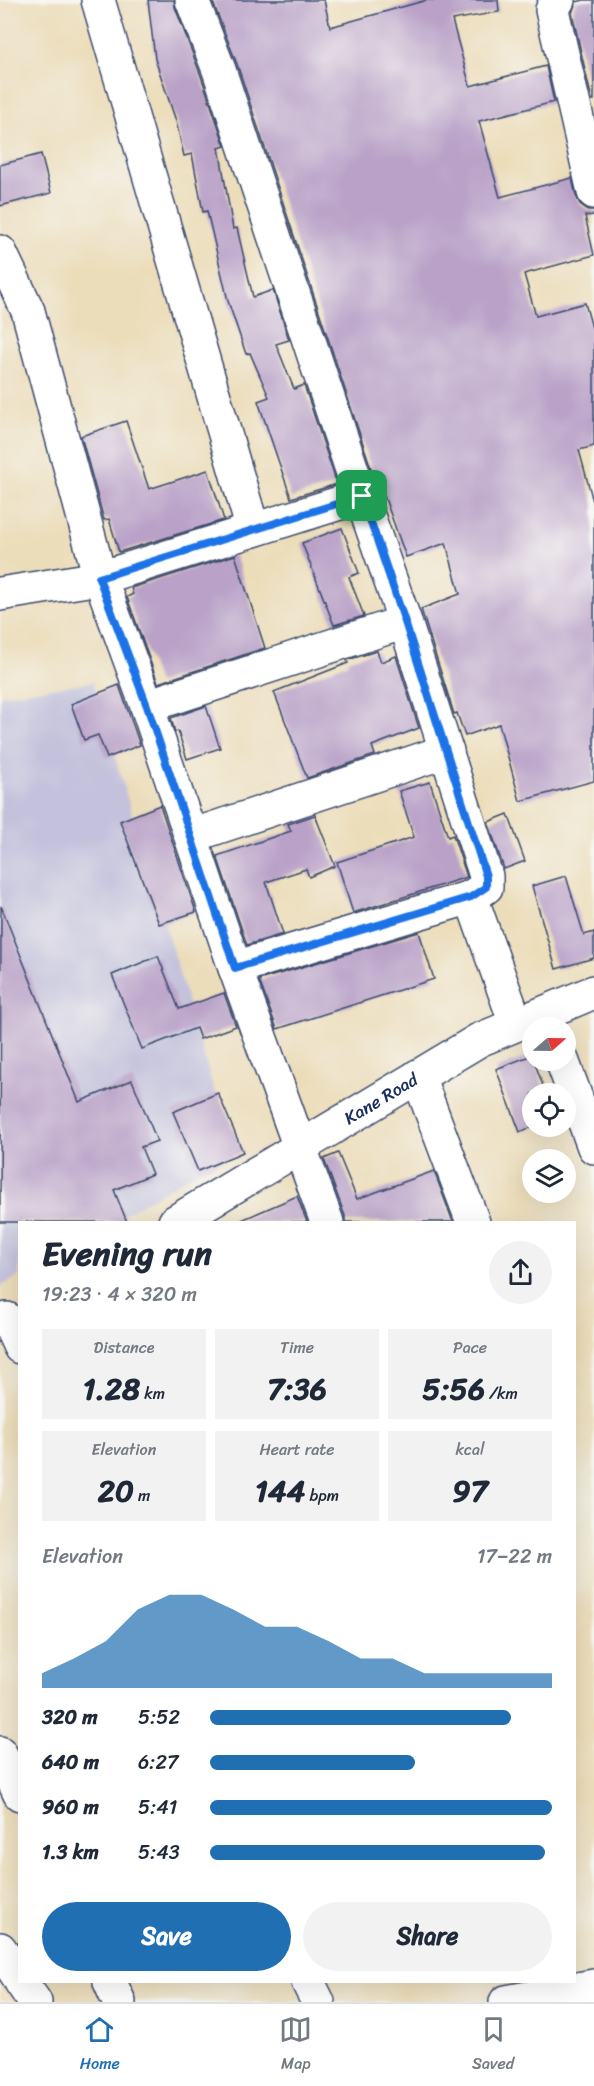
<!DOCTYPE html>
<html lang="en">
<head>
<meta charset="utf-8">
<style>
	body { margin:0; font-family:Sriracha,sans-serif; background:#f2f2f3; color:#1f2937; height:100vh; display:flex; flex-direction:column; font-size:22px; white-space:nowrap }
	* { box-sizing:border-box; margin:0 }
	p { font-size:20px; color:#747a83 }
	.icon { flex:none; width:33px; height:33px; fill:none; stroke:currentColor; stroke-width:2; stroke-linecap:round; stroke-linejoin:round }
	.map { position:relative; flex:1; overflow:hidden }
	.drawer { position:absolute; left:18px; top:1221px; width:558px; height:762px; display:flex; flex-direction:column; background:#fff; border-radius:0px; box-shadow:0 6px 24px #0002 }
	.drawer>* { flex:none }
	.needle { width:39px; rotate:70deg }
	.tools { position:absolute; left:522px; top:1017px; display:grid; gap:12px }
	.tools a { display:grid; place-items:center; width:54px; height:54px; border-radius:50%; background:#fff; box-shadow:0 6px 24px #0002; font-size:30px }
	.pin { position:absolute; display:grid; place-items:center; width:51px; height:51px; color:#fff; margin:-26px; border-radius:12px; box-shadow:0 3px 9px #0006 }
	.round { display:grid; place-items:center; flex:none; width:63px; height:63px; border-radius:32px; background:#f2f2f3 }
	.head { display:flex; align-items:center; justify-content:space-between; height:102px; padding:0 24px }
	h1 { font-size:33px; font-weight:800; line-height:45px }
	.stats { display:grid; grid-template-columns:repeat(3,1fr); gap:9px; height:102px; padding:6px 24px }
	.stats div { display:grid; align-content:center; border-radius:0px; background:#f2f2f3; text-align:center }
	.stats b { font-size:30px; font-weight:800 }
	.stats small { font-size:16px; font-weight:400 }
	.stats p { font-size:16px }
	.chart { height:168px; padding:12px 24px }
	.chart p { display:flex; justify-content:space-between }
	.chart svg { width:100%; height:108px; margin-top:6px; fill:#1f6fb2; opacity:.7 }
	.action { display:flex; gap:12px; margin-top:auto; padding:12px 24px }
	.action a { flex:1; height:69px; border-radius:36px; background:#1f6fb2; color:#fff; font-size:24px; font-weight:800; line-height:69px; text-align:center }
	.action a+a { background:#f2f2f3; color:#1f2937 }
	ul { padding:0 24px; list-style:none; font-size:20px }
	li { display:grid; grid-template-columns:96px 72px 1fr; align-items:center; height:45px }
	li i { height:15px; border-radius:8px; background:#1f6fb2 }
	.tab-bar { display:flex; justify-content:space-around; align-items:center; height:84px; border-top:2px solid #e0e1e3; background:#fff; font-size:16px; color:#747a83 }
	.tab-bar a { display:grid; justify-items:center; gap:3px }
	.tab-bar .selected { color:#1f6fb2 }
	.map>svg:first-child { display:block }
	.industrial { fill:#c3c1db }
	.building { fill:#b9a1c7 }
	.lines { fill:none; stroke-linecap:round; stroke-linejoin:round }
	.minor-casing { stroke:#3a496c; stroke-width:36 }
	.minor { stroke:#fff; stroke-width:33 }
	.route-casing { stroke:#fff; stroke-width:12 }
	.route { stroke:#1a73e8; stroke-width:8 }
	.labels { text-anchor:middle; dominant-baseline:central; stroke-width:4.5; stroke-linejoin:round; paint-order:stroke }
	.street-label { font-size:18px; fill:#1b2f5e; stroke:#f6f6f2 }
</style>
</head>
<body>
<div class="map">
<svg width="594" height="2002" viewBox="0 0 594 2002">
	<rect width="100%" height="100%" fill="#f6f6f2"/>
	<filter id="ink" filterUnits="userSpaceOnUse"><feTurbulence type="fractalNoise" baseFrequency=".0167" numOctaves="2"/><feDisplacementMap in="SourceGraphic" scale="12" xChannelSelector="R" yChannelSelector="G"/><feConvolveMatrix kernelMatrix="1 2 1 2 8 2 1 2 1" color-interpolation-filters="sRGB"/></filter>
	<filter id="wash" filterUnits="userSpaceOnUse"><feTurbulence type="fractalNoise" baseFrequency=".008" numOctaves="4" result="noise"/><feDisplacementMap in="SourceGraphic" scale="24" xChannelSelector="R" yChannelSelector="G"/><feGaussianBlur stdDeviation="1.35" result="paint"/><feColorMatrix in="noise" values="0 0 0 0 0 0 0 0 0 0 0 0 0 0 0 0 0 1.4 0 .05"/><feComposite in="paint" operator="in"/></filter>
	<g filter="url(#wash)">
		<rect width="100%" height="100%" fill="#ecddba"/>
		<polygon class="industrial" points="93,682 232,1151 111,1222 20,1222 19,1276 0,1287 0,695"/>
		<g id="blocks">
			<g class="building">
				<polygon points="148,0 174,0 175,7 201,76 225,146 219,148 233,229 237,228 253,297 273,290 289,340 276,344 294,389 304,385 337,484 291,498 258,401 269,397 250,353 246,354 228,301 207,211 203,212 192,154 184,156 176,121 155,59"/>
				<polygon points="212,0 324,0 330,27 427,0 498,0 499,12 452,20 470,86 546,66 554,102 479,121 500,197 572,178 576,196 580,204 588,210 594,210 594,215 585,216 594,255 524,274 536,316 585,303 594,335 594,446 579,450 594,505 594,781 520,801 499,724 465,736 457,713 454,714 421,609 460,594 446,543 406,557 378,479 375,480 237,64"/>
				<polygon points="584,0 594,0 594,100 592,100 572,13 576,2"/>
				<polygon points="41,154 51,193 0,206 0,165"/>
				<polygon points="126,421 149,489 208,470 224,520 119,552 109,519 104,520 81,436"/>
				<polygon points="342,528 359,573 349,577 364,616 334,625 302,543"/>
				<polygon points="235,555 265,648 158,683 127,597 133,594 131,588"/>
				<polygon points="377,651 381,662 396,656 419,728 372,746 375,755 307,778 274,692 348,663 347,660"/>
				<polygon points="119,685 140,745 107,758 98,735 84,740 71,704"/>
				<polygon points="206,706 220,748 187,759 178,731 175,732 171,718"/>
				<polygon points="430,782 448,837 453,835 467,877 353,913 337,862 414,837 399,791"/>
				<polygon points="160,805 196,912 159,924 120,821"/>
				<polygon points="508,814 525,861 504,869 488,822"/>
				<polygon points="315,815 335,866 309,877 306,869 266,882 283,934 247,945 217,856 291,831 288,824"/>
				<polygon points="566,876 584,935 594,932 594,958 556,969 532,886"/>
				<polygon points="1,906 79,1102 132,1080 157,1141 141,1147 152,1174 114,1190 127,1222 0,1222"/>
				<polygon points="419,932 434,979 277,1029 259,980"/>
				<polygon points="158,956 179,1009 224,993 236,1026 200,1039 196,1028 142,1049 112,975"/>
				<polygon points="532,1055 546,1094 532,1094 532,1126 535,1126 520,1132 496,1069"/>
				<polygon points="218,1093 243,1152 198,1171 173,1112"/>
				<polygon points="338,1153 357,1199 434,1171 453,1222 345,1222 345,1216 324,1159"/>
				<polygon points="297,1196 307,1222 237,1222"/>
			</g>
		</g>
	</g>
	<g filter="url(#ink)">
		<use href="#blocks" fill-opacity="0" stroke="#3a496c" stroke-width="1.5"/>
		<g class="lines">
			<g class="minor-casing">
				<g id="minor">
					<polyline points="98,0 253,530"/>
					<polyline points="192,0 219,70 352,470 405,622 486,876 486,887 471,897 235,968"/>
					<polyline points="558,0 552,10 594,192"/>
					<polyline points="0,252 28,311 100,578 147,706 235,968 327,1222"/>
					<polyline points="0,594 100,578 362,496"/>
					<polyline points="147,706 405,622"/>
					<polyline points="191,836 447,751"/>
					<polyline points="471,897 516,1024"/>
					<polyline points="562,1060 594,1147"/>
					<polyline points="418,1076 473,1222"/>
					<path id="s1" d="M 175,1222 L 479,1040 L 594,992"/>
					<polyline points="7,1319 20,1347"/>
					<polyline points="0,1753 20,1794"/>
					<polyline points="0,1949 20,1979"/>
					<polyline points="21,1982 35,2002"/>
					<polyline points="110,1982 119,2002"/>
					<polyline points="308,1982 318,2002"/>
					<polyline points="506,2002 594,1986"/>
				</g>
			</g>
			<use href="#minor" class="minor"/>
		</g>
	</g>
	<g class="lines" filter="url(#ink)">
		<g class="route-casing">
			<polygon id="route" points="362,496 405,622 486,876 486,887 471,897 235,968 147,706 99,578"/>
		</g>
		<use href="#route" class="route"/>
	</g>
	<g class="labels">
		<g class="street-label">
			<text stroke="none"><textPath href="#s1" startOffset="240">Kane Road</textPath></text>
		</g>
	</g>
</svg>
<div class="tools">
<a><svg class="needle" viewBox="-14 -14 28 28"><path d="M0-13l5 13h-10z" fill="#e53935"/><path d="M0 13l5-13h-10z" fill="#747a83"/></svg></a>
<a><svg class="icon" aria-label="locate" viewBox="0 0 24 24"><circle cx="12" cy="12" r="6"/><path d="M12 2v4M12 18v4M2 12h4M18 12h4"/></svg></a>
<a><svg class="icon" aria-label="layers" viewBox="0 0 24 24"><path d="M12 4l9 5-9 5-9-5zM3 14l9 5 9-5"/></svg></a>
</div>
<div class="pin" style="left:362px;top:496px;background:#1e9e55"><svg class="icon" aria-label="arrive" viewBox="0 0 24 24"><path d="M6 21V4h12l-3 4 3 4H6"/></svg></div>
<section class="drawer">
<div class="head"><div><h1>Evening run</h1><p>19:23 · 4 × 320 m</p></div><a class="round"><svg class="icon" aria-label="share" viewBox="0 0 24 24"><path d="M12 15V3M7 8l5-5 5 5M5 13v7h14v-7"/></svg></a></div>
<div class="stats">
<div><p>Distance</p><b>1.28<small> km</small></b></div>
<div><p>Time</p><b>7:36</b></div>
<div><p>Pace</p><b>5:56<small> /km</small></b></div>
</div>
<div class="stats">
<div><p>Elevation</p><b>20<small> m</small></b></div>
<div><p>Heart rate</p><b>144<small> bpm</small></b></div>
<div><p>kcal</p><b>97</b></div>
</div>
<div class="chart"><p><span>Elevation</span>17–22 m</p>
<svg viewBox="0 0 160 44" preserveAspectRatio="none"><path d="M0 44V38L10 32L20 25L30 12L40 6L50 6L60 12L70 19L80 19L90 25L100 32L110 32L120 38L130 38L140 38L150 38L160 38V44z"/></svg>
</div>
<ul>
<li><b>320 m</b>5:52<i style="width:88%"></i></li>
<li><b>640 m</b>6:27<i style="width:60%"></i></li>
<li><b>960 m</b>5:41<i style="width:100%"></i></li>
<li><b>1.3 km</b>5:43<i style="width:98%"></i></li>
</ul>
<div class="action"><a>Save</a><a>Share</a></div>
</section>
</div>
<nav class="tab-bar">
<a class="selected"><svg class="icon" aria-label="home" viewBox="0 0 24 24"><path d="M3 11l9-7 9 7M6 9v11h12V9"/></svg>Home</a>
<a><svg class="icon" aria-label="map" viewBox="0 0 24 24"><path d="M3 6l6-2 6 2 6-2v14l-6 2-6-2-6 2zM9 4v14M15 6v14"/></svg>Map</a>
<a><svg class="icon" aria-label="saved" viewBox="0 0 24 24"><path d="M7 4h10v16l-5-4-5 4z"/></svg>Saved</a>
</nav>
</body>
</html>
